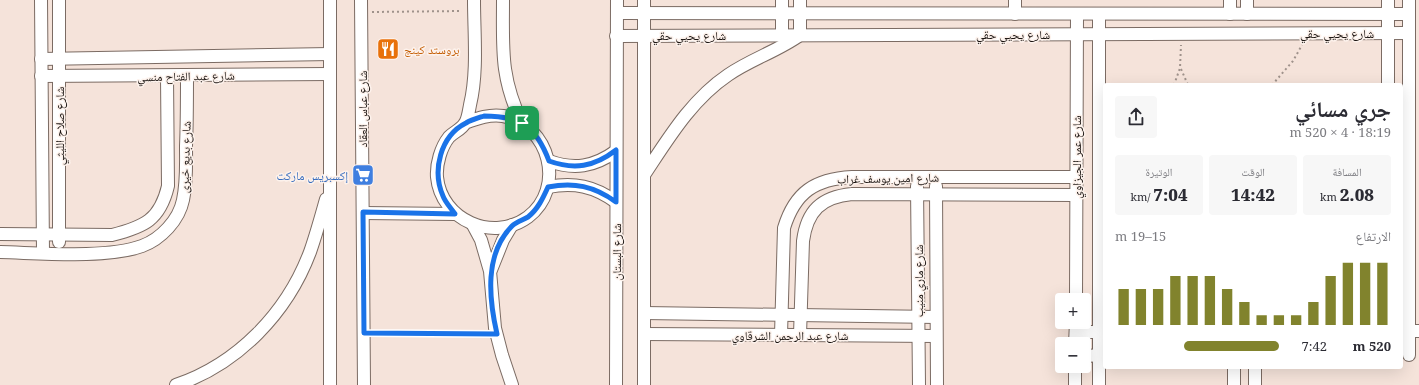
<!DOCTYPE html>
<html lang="ar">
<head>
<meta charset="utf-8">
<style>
	body { margin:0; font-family:"Noto Serif","Noto Naskh Arabic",serif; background:#f7f7f7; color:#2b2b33; direction:rtl; height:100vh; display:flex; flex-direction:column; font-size:15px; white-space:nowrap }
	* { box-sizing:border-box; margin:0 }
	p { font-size:13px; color:#7c7c81 }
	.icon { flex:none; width:22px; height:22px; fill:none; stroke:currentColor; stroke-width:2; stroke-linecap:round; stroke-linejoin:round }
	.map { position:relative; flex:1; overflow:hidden; direction:ltr }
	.side { position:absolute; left:1103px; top:83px; width:300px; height:286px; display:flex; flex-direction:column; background:#fff; border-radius:4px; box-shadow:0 4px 16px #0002; direction:rtl }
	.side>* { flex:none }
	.fabs { position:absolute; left:1055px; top:293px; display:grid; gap:8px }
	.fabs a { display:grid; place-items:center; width:36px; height:36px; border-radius:4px; background:#fff; box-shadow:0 4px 16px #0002; font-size:20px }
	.pin { position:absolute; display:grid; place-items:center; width:34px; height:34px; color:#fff; margin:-17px; border-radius:8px; box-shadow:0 2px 6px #0006 }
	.round { display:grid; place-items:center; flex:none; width:42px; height:42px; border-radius:4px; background:#f7f7f7 }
	.summary { display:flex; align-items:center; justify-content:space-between; height:68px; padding:0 12px }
	h1 { font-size:22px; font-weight:800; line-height:30px }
	.stats { display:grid; grid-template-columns:repeat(3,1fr); gap:6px; height:68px; padding:4px 12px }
	.stats div { display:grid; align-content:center; border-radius:4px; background:#f7f7f7; text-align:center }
	.stats b { font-size:17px; font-weight:800 }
	.stats small { font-size:11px; font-weight:400 }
	.stats p { font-size:11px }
	.chart { height:112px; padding:8px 12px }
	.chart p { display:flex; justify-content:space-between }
	.chart svg { width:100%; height:72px; margin-top:4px; stroke:#81832d; stroke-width:6 }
	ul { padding:0 12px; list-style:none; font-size:13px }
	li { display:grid; grid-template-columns:64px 48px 1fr; align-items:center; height:30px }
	li i { height:10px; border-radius:5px; background:#81832d }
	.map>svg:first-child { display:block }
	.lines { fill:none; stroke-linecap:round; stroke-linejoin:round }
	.minor-casing { stroke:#7b6b63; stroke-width:14 }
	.path { stroke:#9f928b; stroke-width:2; stroke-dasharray:2 3; stroke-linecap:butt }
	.minor { stroke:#fff; stroke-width:12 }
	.route-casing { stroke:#fff; stroke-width:8 }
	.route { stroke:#1a73e8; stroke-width:5 }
	.labels { text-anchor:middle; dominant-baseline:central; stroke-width:3; stroke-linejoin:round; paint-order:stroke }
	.street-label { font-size:12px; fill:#1a1411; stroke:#fdf2ec }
	.food-label { font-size:12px; fill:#c56008; stroke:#fdf2ec; text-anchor:start }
	.shop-label { font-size:12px; fill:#366cbe; stroke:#fdf2ec; text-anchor:end }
</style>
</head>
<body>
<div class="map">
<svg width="1419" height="385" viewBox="0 0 1419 385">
	<rect width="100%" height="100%" fill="#f5e3da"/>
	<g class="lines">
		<g class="minor-casing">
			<g id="minor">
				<polyline points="41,0 43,253"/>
				<polyline points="361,0 364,385"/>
				<path d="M 503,0 C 503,49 500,77 522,123"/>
				<polyline points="644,0 644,385"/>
				<polyline points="1247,0 1247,14"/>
				<polyline points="1409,0 1409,355"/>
				<polyline points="617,13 1409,14"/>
				<polyline points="1015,14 1015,0"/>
				<polyline points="1230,14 1230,0"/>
				<polyline points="782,35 782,0"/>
				<polyline points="616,36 1409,33"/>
				<polyline points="41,59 330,54"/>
				<polyline points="41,76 330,74"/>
				<polyline points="1388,85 1388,0"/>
				<path d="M 465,123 C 478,118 490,114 503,116 C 550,125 566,188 528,217 C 493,243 441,220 437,177 C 436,164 441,147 449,137 C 454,132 462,129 465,123 C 468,119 469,110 470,105 C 478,72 474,34 474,0"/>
				<path d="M 549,161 C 574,170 594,167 616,151"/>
				<path d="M 644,175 C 668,139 691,100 728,75 C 751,59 778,51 800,35 L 800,0"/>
				<polyline points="917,186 919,385"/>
				<polyline points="936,186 937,385"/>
				<path d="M 548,187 C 574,182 594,186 616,202"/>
				<polyline points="363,213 455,214"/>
				<polyline points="473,225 481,240 490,271 495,328 502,355 512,385"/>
				<path d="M 0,234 L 112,235 C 144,227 160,220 168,186 L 167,77"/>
				<polyline points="59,242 59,0"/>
				<path d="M 0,252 C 40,253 106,259 142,246 C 161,239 179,220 183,200 C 187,182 186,164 186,146 C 187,123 187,99 187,76"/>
				<polyline points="491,270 503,240 512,225"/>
				<polyline points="1076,300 1077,14"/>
				<polyline points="644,313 936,317"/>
				<polyline points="1401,331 1419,331"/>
				<polyline points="1076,332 1105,332"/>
				<polyline points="644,334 936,336"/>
				<path d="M 781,335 L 784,228 C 795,192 815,179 852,177 L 1076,177"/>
				<path d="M 800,335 L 803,241 C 807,211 821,197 852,194 L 1076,195"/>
				<polyline points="1075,344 1076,322"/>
				<polyline points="1084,356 1105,355"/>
				<polyline points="1234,367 1234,385"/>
				<polyline points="1255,367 1255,385"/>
				<path d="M 176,385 C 238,364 287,313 310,252 C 316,235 321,217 326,199"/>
				<polyline points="330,385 330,0"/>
				<polyline points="616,385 617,0"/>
				<polyline points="1075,385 1075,366"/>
				<polyline points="1099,385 1099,14"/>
			</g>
		</g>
		<g class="path">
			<polyline points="372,12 462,11"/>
			<polyline points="1181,69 1188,85"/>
			<polyline points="1174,85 1180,68 1181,45"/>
			<polyline points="1272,85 1293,61 1302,45"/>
			<polyline points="376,333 485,334"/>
		</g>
		<use href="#minor" class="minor"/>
	</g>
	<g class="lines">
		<g class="route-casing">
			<path id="route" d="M 484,116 C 520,116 536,126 549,161 C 574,170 594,167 616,150 L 616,202 C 594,186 574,182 548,187 C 543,198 538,209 528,217 C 523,220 516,222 512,226 C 484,254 489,299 497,334 L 364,333 L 363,212 L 455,214 C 451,208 445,202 443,196 C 432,171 440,136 466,123 C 471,120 478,118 484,116 Z"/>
		</g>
		<use href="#route" class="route"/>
	</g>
	<defs>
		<g id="restaurant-square" transform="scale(1.15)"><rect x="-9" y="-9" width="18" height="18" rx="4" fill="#e8710a" stroke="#fdf2ec"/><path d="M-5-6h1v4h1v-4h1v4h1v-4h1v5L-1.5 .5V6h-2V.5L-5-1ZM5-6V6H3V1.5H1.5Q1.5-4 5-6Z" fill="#fff"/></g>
		<g id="supermarket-square" transform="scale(1.15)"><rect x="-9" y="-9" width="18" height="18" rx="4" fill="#3f7fe0" stroke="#fdf2ec"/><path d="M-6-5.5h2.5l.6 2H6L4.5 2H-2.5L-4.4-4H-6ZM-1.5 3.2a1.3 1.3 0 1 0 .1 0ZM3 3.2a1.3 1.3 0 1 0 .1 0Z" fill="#fff"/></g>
	</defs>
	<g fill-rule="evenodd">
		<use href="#restaurant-square" x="388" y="49"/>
		<use href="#supermarket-square" x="363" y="175"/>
	</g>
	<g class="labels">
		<g class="street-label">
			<text x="1337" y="33">شارع يحيي حقي</text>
			<text x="1013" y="34">شارع يحيي حقي</text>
			<text x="689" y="35">شارع يحيي حقي</text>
			<text transform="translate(186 76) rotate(-1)">شارع عبد الفتاح منسي</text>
			<text transform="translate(362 109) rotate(-90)">شارع عباس العقاد</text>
			<text transform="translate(59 126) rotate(-90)">شارع صلاح الليثي</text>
			<text transform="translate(185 157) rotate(-88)">شارع بديع خيرى</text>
			<text transform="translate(1076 157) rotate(-90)">شارع عمر الجيزاوي</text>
			<text transform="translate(888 178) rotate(-1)">شارع امين يوسف غراب</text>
			<text transform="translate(616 252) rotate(-90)">شارع البستان</text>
			<text transform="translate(918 281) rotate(-90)">شارع ماري منيب</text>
			<text x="790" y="335">شارع عبد الرحمن الشرقاوي</text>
		</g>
		<g class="food-label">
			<text x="404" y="49">بروستد كينج</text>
		</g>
		<g class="shop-label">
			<text x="348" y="175">إكسبريس ماركت</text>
		</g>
	</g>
</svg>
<div class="fabs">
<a>+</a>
<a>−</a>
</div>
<div class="pin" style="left:522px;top:123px;background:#1e9e55"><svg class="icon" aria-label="arrive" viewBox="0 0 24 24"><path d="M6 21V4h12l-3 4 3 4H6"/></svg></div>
<section class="side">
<div class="summary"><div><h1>جري مسائي</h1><p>18:19 · 4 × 520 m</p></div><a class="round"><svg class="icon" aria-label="share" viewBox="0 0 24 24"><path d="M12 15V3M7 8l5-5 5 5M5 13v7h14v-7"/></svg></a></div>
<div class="stats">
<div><p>المسافة</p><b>2.08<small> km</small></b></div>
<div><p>الوقت</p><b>14:42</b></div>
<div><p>الوتيرة</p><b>7:04<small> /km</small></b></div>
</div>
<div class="chart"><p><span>الارتفاع</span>15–19 m</p>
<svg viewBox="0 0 160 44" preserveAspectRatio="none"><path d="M5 44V22M15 44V22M25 44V22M35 44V14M45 44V14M55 44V14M65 44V22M75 44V30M85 44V38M95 44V38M105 44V38M115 44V30M125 44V14M135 44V6M145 44V6M155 44V6"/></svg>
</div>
<ul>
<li><b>520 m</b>7:42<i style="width:58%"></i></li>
</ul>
</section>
</div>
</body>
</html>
